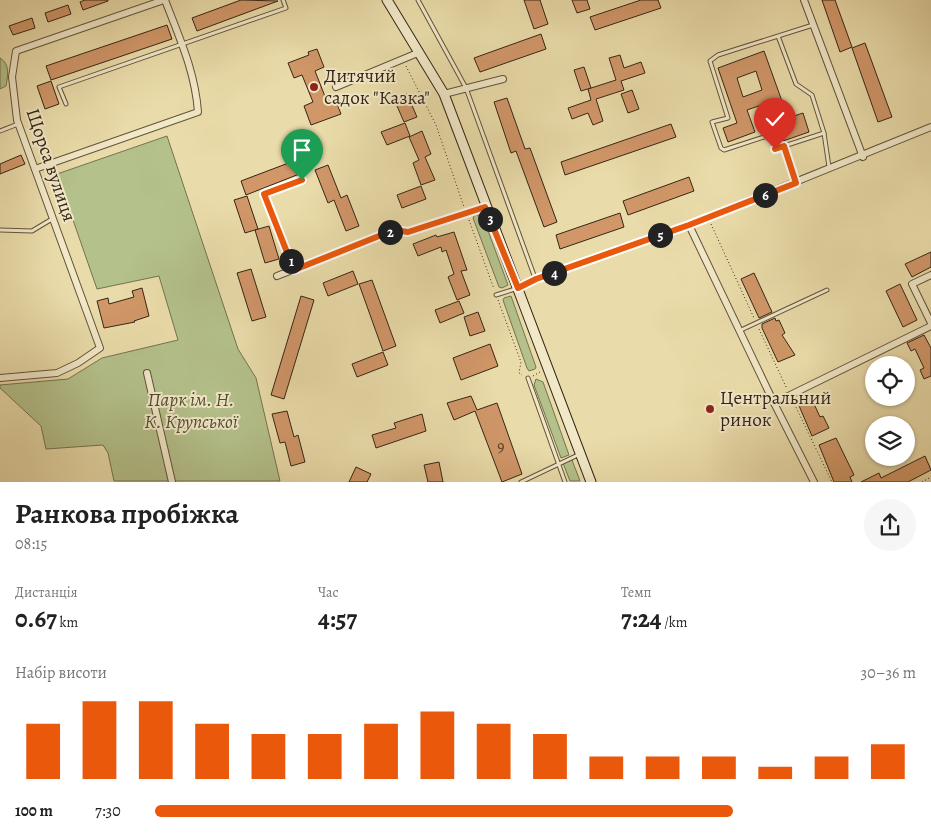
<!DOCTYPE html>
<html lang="uk">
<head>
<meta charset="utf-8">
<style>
	body { margin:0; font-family:Alegreya,serif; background:#f6f6f6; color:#222; height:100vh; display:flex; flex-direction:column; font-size:19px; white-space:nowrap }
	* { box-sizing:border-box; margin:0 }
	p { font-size:16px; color:#767676 }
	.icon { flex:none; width:28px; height:28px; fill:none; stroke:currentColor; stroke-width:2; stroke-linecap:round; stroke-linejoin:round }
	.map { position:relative; height:482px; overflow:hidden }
	.details { display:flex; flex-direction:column; background:#fff; flex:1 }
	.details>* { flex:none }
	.fabs { position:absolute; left:865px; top:356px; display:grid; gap:10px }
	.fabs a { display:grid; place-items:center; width:50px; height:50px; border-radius:50%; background:#fff; box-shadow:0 1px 4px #0004; font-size:25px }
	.pin { position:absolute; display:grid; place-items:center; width:42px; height:42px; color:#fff; margin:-51px -21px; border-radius:50% 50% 50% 0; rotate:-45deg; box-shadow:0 0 5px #0007 }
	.pin .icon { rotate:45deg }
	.km { position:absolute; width:25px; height:25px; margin:-12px; border-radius:50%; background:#222; color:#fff; font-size:14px; line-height:25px; text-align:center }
	.round { display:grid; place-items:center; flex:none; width:52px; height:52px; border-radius:26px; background:#f6f6f6 }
	.overview { display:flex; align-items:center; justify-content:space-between; height:85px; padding:0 15px }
	h1 { font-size:28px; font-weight:700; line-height:38px }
	.figures { display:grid; grid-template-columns:repeat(3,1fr); gap:8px; height:85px; padding:5px 15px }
	.figures div { display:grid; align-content:center }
	.figures b { font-size:25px; font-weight:700 }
	.figures small { font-size:14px; font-weight:400 }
	.figures p { font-size:14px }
	.chart { height:140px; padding:10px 15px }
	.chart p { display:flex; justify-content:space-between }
	.chart svg { width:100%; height:90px; margin-top:5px; stroke:#ea580c; stroke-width:6 }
	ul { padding:0 15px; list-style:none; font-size:16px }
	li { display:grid; grid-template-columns:80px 60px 1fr; align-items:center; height:38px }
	li i { height:12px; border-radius:6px; background:#ea580c }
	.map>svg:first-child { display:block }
	.green { fill:#b4c18b; stroke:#747350 }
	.building { fill:#d19769; stroke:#342515; fill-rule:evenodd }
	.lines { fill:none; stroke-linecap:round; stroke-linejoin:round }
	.lane-casing { stroke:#62533a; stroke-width:5 }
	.street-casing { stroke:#62533a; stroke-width:8 }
	.secondary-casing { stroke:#342515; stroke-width:11 }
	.path { stroke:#342515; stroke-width:1; stroke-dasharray:1 2.5; stroke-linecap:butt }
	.lane { stroke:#f1e8c8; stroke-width:3 }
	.street { stroke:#f1e8c8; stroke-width:6 }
	.secondary { stroke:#f1e8c8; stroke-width:9 }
	.route-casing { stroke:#fff; stroke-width:10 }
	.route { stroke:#ea580c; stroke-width:6 }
	.poi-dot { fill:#8f2418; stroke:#f1e8c8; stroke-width:2 }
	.labels { text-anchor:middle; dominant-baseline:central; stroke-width:4; stroke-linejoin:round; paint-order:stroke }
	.number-label { font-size:16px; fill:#5b422a }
	.poi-label { font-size:19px; fill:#342515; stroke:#f1e8c8; text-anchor:start }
	.street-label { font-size:19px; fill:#342515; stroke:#f1e8c8 }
	.park-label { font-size:19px; font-style:italic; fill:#544c32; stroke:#f1e8c8 }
</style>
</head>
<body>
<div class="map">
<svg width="931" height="482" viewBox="0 0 931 482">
	<rect width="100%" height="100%" fill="#eadcaa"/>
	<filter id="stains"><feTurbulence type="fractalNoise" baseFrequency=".004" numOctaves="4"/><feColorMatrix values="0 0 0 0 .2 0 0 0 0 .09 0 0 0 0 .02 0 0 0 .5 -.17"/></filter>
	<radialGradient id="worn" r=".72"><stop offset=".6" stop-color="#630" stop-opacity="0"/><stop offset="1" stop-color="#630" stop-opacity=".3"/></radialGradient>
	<g class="green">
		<path d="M 0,58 C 10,64 8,75 6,86 L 0,89 Z"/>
		<polygon points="167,136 238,349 256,378 280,481 114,481 108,453 103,445 46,449 41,426 0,388 0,385 68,379 102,358 178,340 159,276 97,289 57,174"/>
		<polygon points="475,214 483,217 508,285 502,288 499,287 473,218"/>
		<polygon points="511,296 536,367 535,369 529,371 527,368 503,300 504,298"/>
		<polygon points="536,379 543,382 569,455 561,458 534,385"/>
		<polygon points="572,460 580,481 570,481 563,463"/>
	</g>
	<g class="building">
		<polygon points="85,0 108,0 108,1 83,10 80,2"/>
		<polygon points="241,0 278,1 197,31 192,18"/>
		<polygon points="524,0 540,0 548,24 534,29"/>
		<polygon points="572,0 587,0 590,9 577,13"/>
		<polygon points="641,0 658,0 661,8 595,30 590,17"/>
		<polygon points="822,0 835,0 852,47 840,52"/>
		<polygon points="68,5 71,14 48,22 45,13"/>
		<polygon points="32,18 35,28 13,35 9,26"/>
		<polygon points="167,25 172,39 51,80 46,66"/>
		<polygon points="541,34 546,49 480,72 474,58"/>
		<polygon points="865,43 892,117 878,122 852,48"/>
		<polygon points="317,49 324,67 315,71 326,99 334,96 341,114 311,125 304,106 313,102 302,75 294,78 288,63 309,55 308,52"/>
		<path d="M 764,51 L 788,118 L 803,113 L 809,132 L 783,141 L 770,102 L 747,110 L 755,132 L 728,142 L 723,128 L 737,123 L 718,68 ZM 756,71 L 762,90 L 743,97 L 737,78 Z"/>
		<polygon points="620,55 624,68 641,62 645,73 621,81 624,90 596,99 603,121 593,125 588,113 572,119 568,108 591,100 588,89 616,80 609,58"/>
		<polygon points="584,67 591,88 581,91 574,70"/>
		<polygon points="51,81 59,104 45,109 37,86"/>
		<polygon points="632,90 639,109 628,113 621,94"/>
		<polygon points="407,94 417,117 404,122 394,99"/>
		<polygon points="507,98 525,149 530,148 557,222 544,227 516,151 511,153 494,102"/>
		<polygon points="405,123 410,136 387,145 381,132"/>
		<polygon points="671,124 676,137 565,175 561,162"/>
		<polygon points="422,131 431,154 425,157 435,180 421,185 413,163 419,160 409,137"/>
		<polygon points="21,155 25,164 0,174 0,164"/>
		<polygon points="307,156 312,169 246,195 241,181"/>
		<polygon points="328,165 341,198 347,195 359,226 346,231 334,200 328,203 315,170"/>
		<polygon points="689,177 694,191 628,215 623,201"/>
		<polygon points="421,186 426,199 402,208 397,195"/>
		<polygon points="247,196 258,229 245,233 234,200"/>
		<polygon points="620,213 624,227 560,249 556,235"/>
		<polygon points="269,226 279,259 265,263 255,230"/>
		<polygon points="454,232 467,270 461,271 470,295 457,300 448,277 454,274 446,250 442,252 441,247 418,256 413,244 436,235 437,237"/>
		<polygon points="931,252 931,267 912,277 905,264"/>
		<polygon points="251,269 266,317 252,321 237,273"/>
		<polygon points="353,271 358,284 328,296 323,283"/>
		<polygon points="754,273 772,312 759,318 741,279"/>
		<polygon points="372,280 396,346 383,351 359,284"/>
		<polygon points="900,284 917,320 903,327 886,291"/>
		<polygon points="142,288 149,316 134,321 135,322 104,328 97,301 108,298 109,304 134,297 132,291"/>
		<polygon points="301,296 314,300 284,399 271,395"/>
		<polygon points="459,301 464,313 440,323 435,310"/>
		<polygon points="478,312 485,331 470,336 464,317"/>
		<polygon points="775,318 776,321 779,320 785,333 782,335 795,355 778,362 762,328 762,324"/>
		<polygon points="924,335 931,348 931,376 924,379 920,370 924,368 915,349 911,351 907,343"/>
		<polygon points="490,344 498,366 461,380 453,358"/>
		<polygon points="383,352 388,365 357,377 352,364"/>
		<polygon points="810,395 820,417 823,416 829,428 812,436 797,401"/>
		<polygon points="471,396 477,410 497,403 522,474 502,482 475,411 454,420 447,403"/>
		<polygon points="287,411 294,437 298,435 305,462 291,466 285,442 280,443 272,414"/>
		<polygon points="422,414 426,431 376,448 372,435 396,428 394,423"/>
		<polygon points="836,438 854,475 850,477 852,482 834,482 819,445"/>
		<polygon points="925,456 931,470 908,482 861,482 879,473 881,478"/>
		<polygon points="439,462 443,482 428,482 424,465"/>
		<polygon points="356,467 371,474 367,482 349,482"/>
	</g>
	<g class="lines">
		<g class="lane-casing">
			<g id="lane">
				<polyline points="418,0 466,88 535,278"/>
				<polyline points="778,36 796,84 812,95 824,133 775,149 770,135 724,150 721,148 712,122 728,118 710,61 718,55 813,25"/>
				<polyline points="66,104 59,87 286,8 283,0"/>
				<polyline points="0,131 18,124"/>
				<polyline points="824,133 829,167"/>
				<polyline points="0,230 32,231 52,219"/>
				<polyline points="294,269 264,194 302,180"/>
				<polyline points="496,295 515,289"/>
				<polyline points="739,331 827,290"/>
				<polyline points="528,378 565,482"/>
				<polyline points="521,482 580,454"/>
			</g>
		</g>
		<g class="street-casing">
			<g id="street">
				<polyline points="804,0 863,157"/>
				<polyline points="336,87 420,52"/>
				<polyline points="444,94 503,79"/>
				<path d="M 35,169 L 198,112 C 195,71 179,37 165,0"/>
				<polyline points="689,225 774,403 814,482"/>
				<polyline points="931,275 912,284 931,323"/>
				<polyline points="277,276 394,230 408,232 485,207"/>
				<polyline points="518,288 535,279 689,225 931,127"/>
				<polyline points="147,373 172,482"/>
				<polyline points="0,378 57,373 78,363 100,348 17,120 12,77 16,51 164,0"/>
				<polyline points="774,403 931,326"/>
			</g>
		</g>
		<g class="secondary-casing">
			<polyline id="secondary" points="387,0 444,94 591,482"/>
		</g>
		<g class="path">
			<polyline points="406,66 436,125 464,207"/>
			<polyline points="786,150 794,175"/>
			<polyline points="469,220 494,289"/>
			<polyline points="711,224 754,318"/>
			<polyline points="498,300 521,362 519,373 522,375"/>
			<polyline points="759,329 787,389"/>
			<polyline points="533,376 540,372"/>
			<polyline points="793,401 832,482"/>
			<polyline points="922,482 931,477"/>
		</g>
		<use href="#lane" class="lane"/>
		<use href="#street" class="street"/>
		<use href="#secondary" class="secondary"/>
	</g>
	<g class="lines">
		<g class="route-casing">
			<polyline id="route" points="302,180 264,194 294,270 394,230 408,232 485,207 518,288 536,279 689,225 796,183 784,146 775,149"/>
		</g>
		<use href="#route" class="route"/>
	</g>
	<g class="poi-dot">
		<circle cx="314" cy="87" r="5"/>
		<circle cx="710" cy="409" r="5"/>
	</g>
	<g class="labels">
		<g class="number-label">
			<text x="501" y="447">9</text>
		</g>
		<g class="poi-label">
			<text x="324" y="76">Дитячий<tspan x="324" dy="22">садок "Казка"</tspan></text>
			<text x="720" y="398">Центральний<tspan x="720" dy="22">ринок</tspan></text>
		</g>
		<g class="street-label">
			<text transform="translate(51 165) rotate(71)">Щорса вулиця</text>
		</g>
		<g class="park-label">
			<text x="191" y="400">Парк ім. Н.<tspan x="191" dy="22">К. Крупської</tspan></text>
		</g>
	</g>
	<rect width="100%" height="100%" filter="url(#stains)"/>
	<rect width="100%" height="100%" fill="url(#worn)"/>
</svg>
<div class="fabs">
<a><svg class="icon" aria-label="locate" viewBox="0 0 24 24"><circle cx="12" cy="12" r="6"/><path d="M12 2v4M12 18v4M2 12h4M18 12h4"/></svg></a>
<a><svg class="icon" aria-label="layers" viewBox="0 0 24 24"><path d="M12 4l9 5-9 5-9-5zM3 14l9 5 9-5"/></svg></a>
</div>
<div class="pin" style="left:302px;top:180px;background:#1e9e55"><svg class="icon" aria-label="arrive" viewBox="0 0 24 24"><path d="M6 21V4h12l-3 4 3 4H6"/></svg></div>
<div class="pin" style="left:775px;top:149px;background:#d93025"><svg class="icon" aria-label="check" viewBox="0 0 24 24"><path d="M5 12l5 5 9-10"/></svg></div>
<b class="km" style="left:291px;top:261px">1</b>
<b class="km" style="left:390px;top:232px">2</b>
<b class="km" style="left:490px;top:219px">3</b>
<b class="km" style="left:554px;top:273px">4</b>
<b class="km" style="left:660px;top:235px">5</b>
<b class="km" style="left:765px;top:195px">6</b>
</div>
<section class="details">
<div class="overview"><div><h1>Ранкова пробіжка</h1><p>08:15</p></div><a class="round"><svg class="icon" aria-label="share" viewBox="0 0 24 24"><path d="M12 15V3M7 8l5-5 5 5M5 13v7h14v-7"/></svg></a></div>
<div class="figures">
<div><p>Дистанція</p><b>0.67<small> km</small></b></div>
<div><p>Час</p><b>4:57</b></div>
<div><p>Темп</p><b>7:24<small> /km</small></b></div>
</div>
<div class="chart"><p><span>Набір висоти</span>30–36 m</p>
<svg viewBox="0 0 160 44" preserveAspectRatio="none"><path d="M5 44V17M15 44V6M25 44V6M35 44V17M45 44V22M55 44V22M65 44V17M75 44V11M85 44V17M95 44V22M105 44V33M115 44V33M125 44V33M135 44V38M145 44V33M155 44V27"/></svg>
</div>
<ul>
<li><b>100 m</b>7:30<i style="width:76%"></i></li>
</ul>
</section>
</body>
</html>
